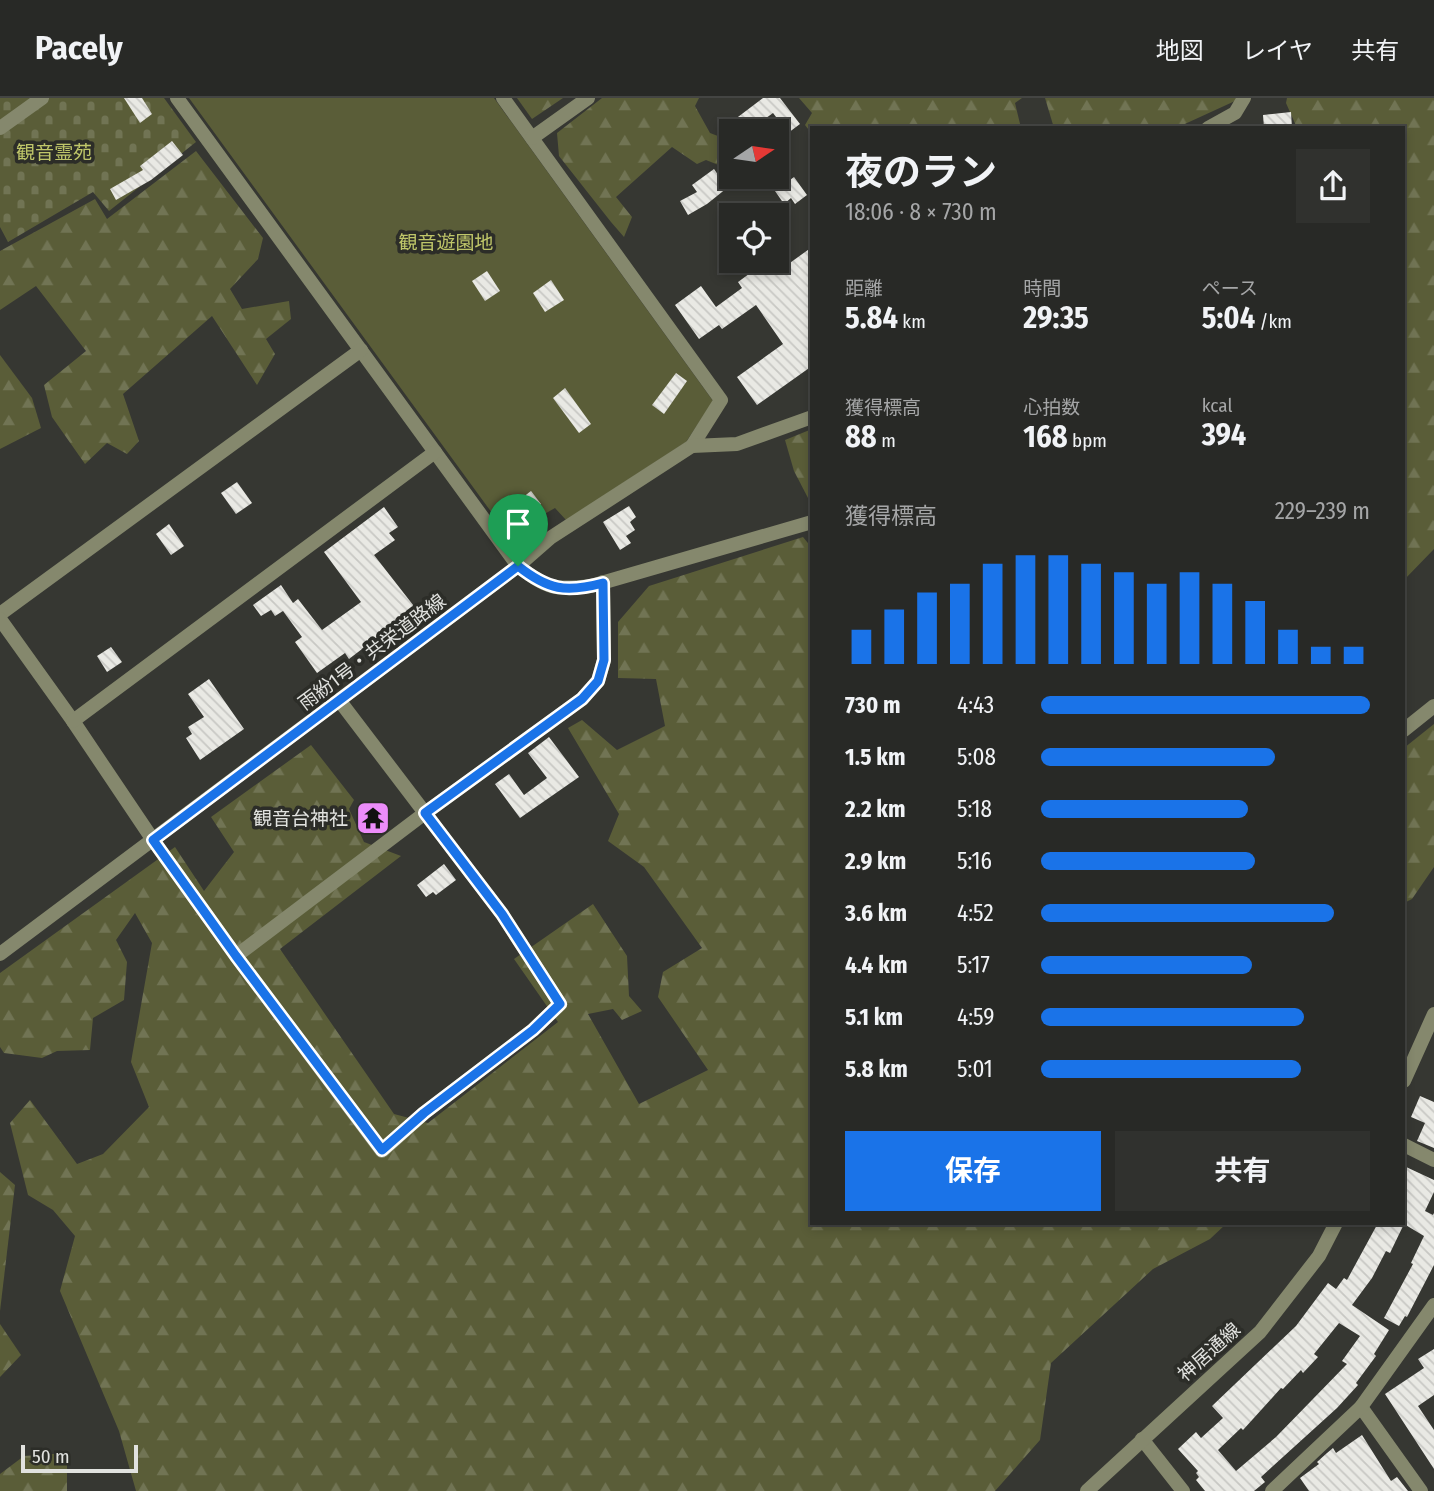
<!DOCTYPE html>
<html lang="ja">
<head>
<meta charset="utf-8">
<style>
	body { margin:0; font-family:"Fira Sans Condensed","Noto Sans JP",sans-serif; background:#30312e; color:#f1f3f6; height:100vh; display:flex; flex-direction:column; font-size:26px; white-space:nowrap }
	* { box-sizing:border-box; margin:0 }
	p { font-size:23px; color:#a5a6a7 }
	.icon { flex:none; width:38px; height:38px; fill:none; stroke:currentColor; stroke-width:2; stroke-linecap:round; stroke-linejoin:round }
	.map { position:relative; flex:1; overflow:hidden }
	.sheet { position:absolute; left:810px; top:28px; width:595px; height:1099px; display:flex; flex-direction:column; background:#282926; border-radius:0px; box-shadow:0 4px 10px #0003,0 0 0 2px #444543 }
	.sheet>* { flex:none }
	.needle { width:46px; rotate:77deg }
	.controls { position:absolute; left:719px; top:21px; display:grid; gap:14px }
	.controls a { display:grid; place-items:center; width:70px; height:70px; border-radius:0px; background:#282926; box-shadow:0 4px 10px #0003,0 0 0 2px #444543; font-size:35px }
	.scale { position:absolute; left:21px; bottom:18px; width:117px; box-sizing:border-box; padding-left:7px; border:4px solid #e1e2df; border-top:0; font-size:19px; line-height:24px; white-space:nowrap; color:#e1e2df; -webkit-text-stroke:5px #2c2d28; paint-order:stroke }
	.pin { position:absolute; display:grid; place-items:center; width:60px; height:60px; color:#fff; margin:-72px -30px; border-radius:50% 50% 50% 0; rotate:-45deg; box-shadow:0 0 7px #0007 }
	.pin .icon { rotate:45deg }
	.round { display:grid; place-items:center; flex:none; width:74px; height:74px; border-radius:0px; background:#30312e }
	.head { display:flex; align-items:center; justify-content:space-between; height:119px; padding:0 35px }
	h1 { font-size:38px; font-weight:700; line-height:52px }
	.stats { display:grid; grid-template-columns:repeat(3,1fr); gap:10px; height:119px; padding:7px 35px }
	.stats div { display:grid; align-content:center }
	.stats b { font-size:30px; font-weight:700 }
	.stats small { font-size:19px; font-weight:400 }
	.stats p { font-size:19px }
	.chart { height:196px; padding:14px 35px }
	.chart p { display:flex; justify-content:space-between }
	.chart svg { width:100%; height:126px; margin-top:7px; stroke:#1a73e8; stroke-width:6 }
	.button { display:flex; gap:14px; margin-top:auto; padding:14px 35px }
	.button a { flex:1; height:80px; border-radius:0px; background:#1a73e8; color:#fff; font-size:28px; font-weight:700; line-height:80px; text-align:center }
	.button a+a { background:#30312e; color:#f1f3f6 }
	ul { padding:0 35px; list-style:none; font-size:23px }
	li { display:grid; grid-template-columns:112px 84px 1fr; align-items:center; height:52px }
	li i { height:18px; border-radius:9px; background:#1a73e8 }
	header { display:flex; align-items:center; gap:42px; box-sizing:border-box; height:98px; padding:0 35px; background:#282926; border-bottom:2px solid #444543 }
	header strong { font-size:33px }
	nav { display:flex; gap:38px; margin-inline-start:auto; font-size:24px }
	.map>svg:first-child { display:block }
	.forest { fill:url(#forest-firs) }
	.cemetery { fill:url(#cemetery-stones) }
	.park { fill:#5a5d38 }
	.building { fill:url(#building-back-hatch); fill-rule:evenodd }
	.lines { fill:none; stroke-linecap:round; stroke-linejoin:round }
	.minor { stroke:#85886d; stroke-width:14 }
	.tertiary { stroke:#85886d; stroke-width:14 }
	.route-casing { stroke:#fff; stroke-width:14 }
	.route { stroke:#1a73e8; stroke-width:9 }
	.labels { text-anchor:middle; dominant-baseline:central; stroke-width:7; stroke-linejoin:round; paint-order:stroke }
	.park-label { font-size:19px; fill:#bfc669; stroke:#2c2d28 }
	.street-label { font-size:19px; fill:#e1e2df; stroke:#2c2d28 }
	.poi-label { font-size:19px; fill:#e1e2df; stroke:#2c2d28; text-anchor:end }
</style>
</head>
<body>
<header>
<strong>Pacely</strong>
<nav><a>地図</a><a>レイヤ</a><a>共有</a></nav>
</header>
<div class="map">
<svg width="1434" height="1393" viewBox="0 0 1434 1393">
	<defs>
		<pattern id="forest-firs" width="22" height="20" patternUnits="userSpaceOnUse" patternTransform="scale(1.75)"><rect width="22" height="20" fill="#5a5d38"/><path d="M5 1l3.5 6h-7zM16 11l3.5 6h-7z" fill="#717454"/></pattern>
		<pattern id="cemetery-stones" width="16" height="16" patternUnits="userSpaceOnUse" patternTransform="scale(1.75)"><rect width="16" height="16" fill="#5a5d38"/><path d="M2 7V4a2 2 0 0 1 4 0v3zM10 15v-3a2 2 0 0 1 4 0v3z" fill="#717454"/></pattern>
		<pattern id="building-back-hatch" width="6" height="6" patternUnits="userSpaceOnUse" patternTransform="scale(1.75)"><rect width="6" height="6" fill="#e9e9e4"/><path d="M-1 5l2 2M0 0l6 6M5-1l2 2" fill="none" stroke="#c8c8c4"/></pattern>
	</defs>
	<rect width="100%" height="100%" fill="#363732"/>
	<g class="forest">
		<polygon points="517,0 563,0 532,21"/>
		<polygon points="602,0 699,0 695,8 710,35 731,43 731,72 706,62 697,66 672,49 616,99 632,119 624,139 611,124 559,58 557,35"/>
		<polygon points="799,0 1022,0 1015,5 1021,30 812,30 812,36 805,27 812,15"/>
		<polygon points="1045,0 1236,0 1235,3 1176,30 1054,30"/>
		<polygon points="1287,0 1434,0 1434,451 1404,482 1404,30 1297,30 1286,5"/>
		<polygon points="196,53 263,140 258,161 230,191 242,211 289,203 291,221 266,241 275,256 257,287 212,218 123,296 139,343 127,356 107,345 85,366 52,319 44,287 86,253 36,188 0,212 0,153 95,101 107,121"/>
		<polygon points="0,257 32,300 41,330 0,351"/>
		<polygon points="812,331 812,399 808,400 794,373 785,342"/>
		<polygon points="803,439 812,450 812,1125 1227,1125 1210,1141 1153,1171 1051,1265 1040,1342 995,1393 136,1393 119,1333 60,1193 75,1138 53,1112 28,1097 10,1025 30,1002 77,1066 103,1056 149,1009 131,964 152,845 135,815 116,842 127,864 124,902 93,920 90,952 57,953 42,960 4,955 0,949 0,875 175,749 204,793 234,754 211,719 311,647 354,702 349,711 364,744 401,758 280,851 394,1016 428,1025 558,924 514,861 593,806 627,858 629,898 642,913 622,922 613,911 588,916 639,1006 708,972 658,899 663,874 702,850 644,769 608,743 619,716 568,630 582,622 617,652 665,628 656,581 618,580 618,524 649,488"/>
		<polygon points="1434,626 1434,769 1412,801 1404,805 1404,650"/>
		<polygon points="0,1074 15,1087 0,1213"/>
		<polygon points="0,1226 21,1257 0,1279"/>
		<polygon points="67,1355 67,1393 0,1393 0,1376 24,1358"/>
	</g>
	<polygon class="cemetery" points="0,0 164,0 196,44 109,113 93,94 8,144 0,129"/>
	<polygon class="park" points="189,0 494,0 713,303 686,344 566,422 555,410 508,437"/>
	<g class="building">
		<polygon points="124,0 142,0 152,16 140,25"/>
		<polygon points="763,0 780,0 800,26 788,35 773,15 748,33 736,33 730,25"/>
		<polygon points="1291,14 1292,30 1264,30 1263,17"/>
		<polygon points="172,43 183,57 151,82 116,102 110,91 143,72 140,68"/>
		<polygon points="714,71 727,90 707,106 688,117 680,103 697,94 692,87"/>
		<polygon points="794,79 807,97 795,106 791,100 784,106 775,93"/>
		<polygon points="812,149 812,268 757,307 737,279 783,246 756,207 722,231 719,227 699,241 675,207 701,188 716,209 742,190 738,184 753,173 745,163 784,163 787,167"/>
		<polygon points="487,173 500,193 485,203 472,183"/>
		<polygon points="551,182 564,202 545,214 533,195"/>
		<polygon points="676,275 687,283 664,316 652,307"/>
		<polygon points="565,290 591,326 579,335 553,300"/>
		<polygon points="237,384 252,405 236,416 221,395"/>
		<polygon points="531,393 541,406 527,416 518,403"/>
		<polygon points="629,408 636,419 630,424 635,432 626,438 631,445 620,452 603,424"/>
		<polygon points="384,409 398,429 389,435 395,442 374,457 417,512 406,520 409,525 365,555 362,551 349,561 345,555 317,575 295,544 302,539 283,513 275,518 271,512 261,518 253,507 281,487 293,505 298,501 322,532 361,504 324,454"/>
		<polygon points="169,426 184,448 171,457 156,436"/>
		<polygon points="111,549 122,564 107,574 97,558"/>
		<polygon points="209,581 244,631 200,662 186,640 192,636 188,629 204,619 188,596"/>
		<polygon points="549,639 579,679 520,720 495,686 509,676 524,697 547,680 528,655"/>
		<polygon points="444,766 456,782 436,797 433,794 426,799 417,787"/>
		<polygon points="1420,998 1434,1004 1434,1050 1417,1043 1425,1025 1411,1019"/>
		<path d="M 1404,1068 L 1434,1082 L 1434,1094 L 1425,1113 L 1433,1117 L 1434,1115 L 1434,1167 L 1407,1219 L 1405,1218 L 1399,1228 L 1384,1220 L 1413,1166 L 1411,1165 L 1424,1138 L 1404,1126 L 1390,1155 L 1386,1153 L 1372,1180 L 1352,1207 L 1389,1232 L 1374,1256 L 1376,1258 L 1356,1285 L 1358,1287 L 1337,1310 L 1261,1379 L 1265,1384 L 1254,1393 L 1205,1393 L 1196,1382 L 1199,1379 L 1196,1375 L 1198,1373 L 1178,1351 L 1196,1334 L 1201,1340 L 1223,1320 L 1212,1308 L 1296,1228 L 1328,1185 L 1336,1191 L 1344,1180 L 1347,1182 L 1378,1125 L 1404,1125 ZM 1339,1225 L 1360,1238 L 1342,1263 L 1347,1266 L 1276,1339 L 1236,1373 L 1218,1352 L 1241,1330 L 1243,1332 L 1281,1290 L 1283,1291 L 1301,1272 L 1303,1275 L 1318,1259 L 1314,1256 Z"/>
		<polygon points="1434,1251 1434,1297 1418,1308 1434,1332 1434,1371 1385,1296 1424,1270 1418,1261"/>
		<polygon points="1362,1337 1391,1383 1397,1379 1408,1393 1309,1393 1300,1380 1319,1366 1317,1364 1327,1355 1333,1350 1336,1355"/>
	</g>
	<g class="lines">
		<g class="minor">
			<polyline points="177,0 518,468 550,440 692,348 721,302 503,0"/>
			<polyline points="0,30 42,0"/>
			<polyline points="1208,30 1235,15 1244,0"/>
			<polyline points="532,40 588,0"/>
			<polyline points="692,348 737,346 812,319"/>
			<polyline points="0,516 361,252"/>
			<polyline points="0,521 73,623 153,742 236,858 382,1053 424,1015 533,932 560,906 502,816 425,715 236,858"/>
			<polyline points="339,602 425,715 582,601 598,583 604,562 603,484"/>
			<polyline points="73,623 435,354"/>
			<polyline points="1361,1309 1421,1393"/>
			<polyline points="1272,1393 1361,1309 1434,1207"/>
		</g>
		<g class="tertiary">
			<polyline points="1404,632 1434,608"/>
			<path d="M 0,856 L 518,468 C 547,491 555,492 591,488 L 812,424"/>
			<polyline points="1404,983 1434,916"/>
			<polyline points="1404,1047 1434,1062"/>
			<polyline points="1142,1341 1183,1393"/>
			<polyline points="1087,1393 1260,1234 1319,1158 1336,1125"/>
		</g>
	</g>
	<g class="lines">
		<g class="route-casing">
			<path id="route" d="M 518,468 C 548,492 566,495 603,485 L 604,562 L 598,583 L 582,601 L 425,715 L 502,816 L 560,906 L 533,932 L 424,1015 L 382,1052 L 236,858 L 153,742 Z"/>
		</g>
		<use href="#route" class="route"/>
	</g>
	<defs>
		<g id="temple-square" transform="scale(1.75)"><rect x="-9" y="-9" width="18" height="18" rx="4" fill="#ec8cfa" stroke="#2c2d28"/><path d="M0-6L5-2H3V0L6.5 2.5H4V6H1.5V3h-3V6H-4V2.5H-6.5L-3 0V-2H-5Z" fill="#111"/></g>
	</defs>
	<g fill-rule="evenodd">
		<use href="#temple-square" x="373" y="720"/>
	</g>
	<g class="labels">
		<g class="park-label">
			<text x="54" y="54">観音霊苑</text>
			<text x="446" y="144">観音遊園地</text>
		</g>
		<g class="street-label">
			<text transform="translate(372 554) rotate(-37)">雨紛1号・共栄道路線</text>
			<text transform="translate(1209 1254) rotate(-42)">神居通線</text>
		</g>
		<g class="poi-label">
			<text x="348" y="720">観音台神社</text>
		</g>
	</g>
</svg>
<div class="controls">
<a><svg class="needle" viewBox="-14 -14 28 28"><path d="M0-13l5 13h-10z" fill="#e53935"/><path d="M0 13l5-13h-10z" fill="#a5a6a7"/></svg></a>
<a><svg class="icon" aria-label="locate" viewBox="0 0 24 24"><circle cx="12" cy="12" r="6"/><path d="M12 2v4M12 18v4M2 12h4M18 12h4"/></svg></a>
</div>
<div class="scale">50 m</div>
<div class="pin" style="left:518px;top:468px;background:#1e9e55"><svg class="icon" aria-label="arrive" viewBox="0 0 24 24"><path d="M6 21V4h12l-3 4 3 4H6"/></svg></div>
<section class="sheet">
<div class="head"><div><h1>夜のラン</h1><p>18:06 · 8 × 730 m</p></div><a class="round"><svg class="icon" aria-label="share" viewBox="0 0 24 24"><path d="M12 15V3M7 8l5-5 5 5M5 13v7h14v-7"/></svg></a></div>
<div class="stats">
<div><p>距離</p><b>5.84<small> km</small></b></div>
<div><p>時間</p><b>29:35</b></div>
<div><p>ペース</p><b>5:04<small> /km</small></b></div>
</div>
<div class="stats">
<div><p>獲得標高</p><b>88<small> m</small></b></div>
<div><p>心拍数</p><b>168<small> bpm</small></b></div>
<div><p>kcal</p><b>394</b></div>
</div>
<div class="chart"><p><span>獲得標高</span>229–239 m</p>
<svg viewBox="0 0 160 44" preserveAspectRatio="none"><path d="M5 44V32M15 44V25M25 44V19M35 44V16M45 44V9M55 44V6M65 44V6M75 44V9M85 44V12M95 44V16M105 44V12M115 44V16M125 44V22M135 44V32M145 44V38M155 44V38"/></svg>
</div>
<ul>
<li><b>730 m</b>4:43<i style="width:100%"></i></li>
<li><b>1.5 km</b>5:08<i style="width:71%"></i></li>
<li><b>2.2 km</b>5:18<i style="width:63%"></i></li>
<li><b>2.9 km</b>5:16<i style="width:65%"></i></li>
<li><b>3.6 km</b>4:52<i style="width:89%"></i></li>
<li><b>4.4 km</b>5:17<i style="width:64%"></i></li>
<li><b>5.1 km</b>4:59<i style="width:80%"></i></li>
<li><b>5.8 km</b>5:01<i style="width:79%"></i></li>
</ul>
<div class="button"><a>保存</a><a>共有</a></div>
</section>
</div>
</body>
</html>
